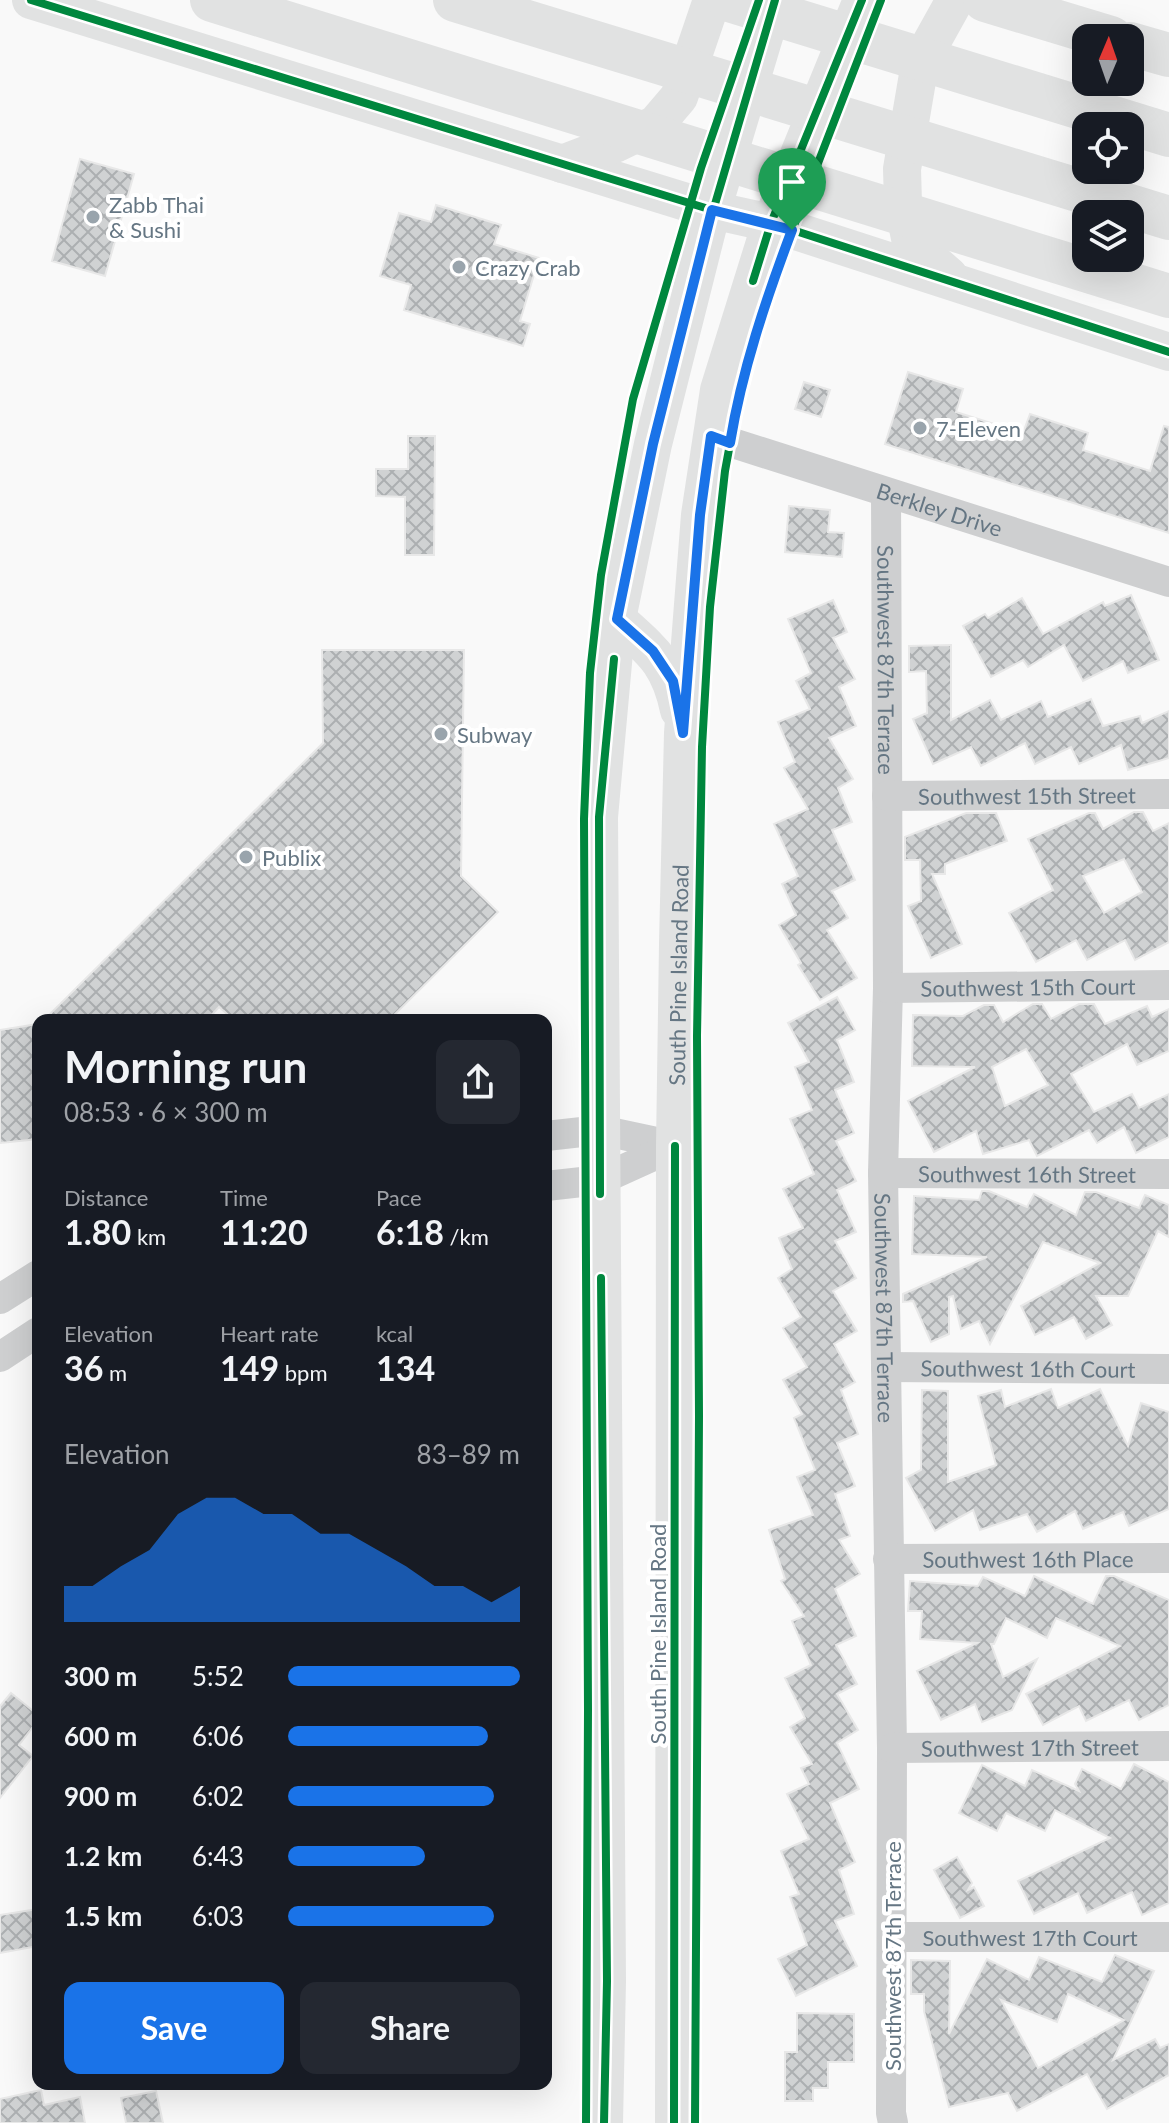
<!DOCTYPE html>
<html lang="en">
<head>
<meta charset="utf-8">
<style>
	body { margin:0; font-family:Lato,sans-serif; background:#242831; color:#f1f3f6; height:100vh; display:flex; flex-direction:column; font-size:30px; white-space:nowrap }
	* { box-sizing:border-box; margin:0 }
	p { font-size:26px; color:#9ea1a6 }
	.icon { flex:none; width:44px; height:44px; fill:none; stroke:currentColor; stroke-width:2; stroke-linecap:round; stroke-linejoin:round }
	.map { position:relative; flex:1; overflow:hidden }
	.sheet { position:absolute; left:32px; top:1014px; width:520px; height:1076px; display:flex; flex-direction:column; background:#171b24; border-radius:16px; box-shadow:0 8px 32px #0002 }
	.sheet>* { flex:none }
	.needle { width:52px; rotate:2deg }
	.tools { position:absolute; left:1072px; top:24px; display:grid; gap:16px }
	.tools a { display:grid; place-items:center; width:72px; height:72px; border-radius:16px; background:#171b24; box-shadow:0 8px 32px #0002; font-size:40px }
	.pin { position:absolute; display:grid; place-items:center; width:68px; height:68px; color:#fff; margin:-82px -34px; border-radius:50% 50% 50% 0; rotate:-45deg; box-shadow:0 0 8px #0007 }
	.pin .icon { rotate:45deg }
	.round { display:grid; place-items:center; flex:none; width:84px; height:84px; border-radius:16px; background:#242831 }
	.head { display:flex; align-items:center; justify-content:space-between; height:136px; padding:0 32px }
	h1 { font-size:44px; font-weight:700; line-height:60px }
	.metrics { display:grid; grid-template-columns:repeat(3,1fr); gap:12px; height:136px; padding:8px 32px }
	.metrics div { display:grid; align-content:center }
	.metrics b { font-size:34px; font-weight:700 }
	.metrics small { font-size:22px; font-weight:400 }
	.metrics p { font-size:22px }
	.chart { height:224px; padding:16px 32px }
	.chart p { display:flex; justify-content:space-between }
	.chart svg { width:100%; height:144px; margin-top:8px; fill:#1a73e8; opacity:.7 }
	.button { display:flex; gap:16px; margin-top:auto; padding:16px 32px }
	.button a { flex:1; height:92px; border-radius:16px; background:#1a73e8; color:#fff; font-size:32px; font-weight:700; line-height:92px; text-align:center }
	.button a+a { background:#242831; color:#f1f3f6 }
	ul { padding:0 32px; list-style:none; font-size:26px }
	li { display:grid; grid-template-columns:128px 96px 1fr; align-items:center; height:60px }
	li i { height:20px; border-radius:10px; background:#1a73e8 }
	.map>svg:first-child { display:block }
	.building { fill:url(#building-cross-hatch); stroke:#e8e8e8; stroke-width:2; fill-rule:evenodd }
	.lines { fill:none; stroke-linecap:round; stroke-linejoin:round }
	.minor { stroke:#cecfd0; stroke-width:30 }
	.major { stroke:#e1e2e2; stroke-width:38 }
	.highway { stroke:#e1e2e2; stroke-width:44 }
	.cycleway-casing { stroke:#fff; stroke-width:13 }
	.cycleway { stroke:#00873e; stroke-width:8 }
	.route-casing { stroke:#fff; stroke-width:16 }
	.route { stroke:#1a73e8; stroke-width:10 }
	.poi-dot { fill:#99a4ac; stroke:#fff; stroke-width:3 }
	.labels { text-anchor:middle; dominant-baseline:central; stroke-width:8; stroke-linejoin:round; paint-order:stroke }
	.poi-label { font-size:22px; fill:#657683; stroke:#fff; text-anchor:start }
	.street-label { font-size:22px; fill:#657683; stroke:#fff }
</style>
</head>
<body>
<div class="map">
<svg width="1169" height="2123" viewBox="0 0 1169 2123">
	<defs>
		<pattern id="building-cross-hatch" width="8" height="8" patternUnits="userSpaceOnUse" patternTransform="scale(2)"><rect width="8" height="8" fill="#d0d2d3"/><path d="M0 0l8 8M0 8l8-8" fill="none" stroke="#acafb1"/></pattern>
	</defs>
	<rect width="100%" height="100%" fill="#f9f9f9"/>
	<g class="building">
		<polygon points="80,159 134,174 105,276 52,261"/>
		<polygon points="436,205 501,225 494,244 539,258 520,321 530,324 523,346 404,310 411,285 380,276 399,213 431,222"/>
		<polygon points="908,372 963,389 956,412 1023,433 1030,414 1088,433 1083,450 1150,471 1164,426 1169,427 1169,533 885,444"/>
		<polygon points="804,382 830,390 821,417 795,409"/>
		<polygon points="408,436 435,436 434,555 405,555 405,497 376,496 376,469 408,469"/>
		<polygon points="789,506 830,510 828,532 844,533 842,557 785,552"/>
		<polygon points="1131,595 1159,660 1128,673 1123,661 1083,681 1064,645 1028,667 1023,660 991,677 963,626 985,614 988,618 1022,598 1043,634 1103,602 1105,606"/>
		<polygon points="833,600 847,632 833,638 855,679 839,687 856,726 829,738 853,779 838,788 852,822 832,830 855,880 832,891 848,918 827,930 857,978 820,1000 798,965 801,963 779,925 796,915 782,884 798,876 774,824 808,809 784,768 795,762 778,722 810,709 796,681 811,673 788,619"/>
		<polygon points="951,645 951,720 990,700 1001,720 1041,701 1048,717 1091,699 1103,726 1140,716 1142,723 1169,711 1169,758 1128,770 1121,745 1079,764 1071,747 1035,764 1025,743 981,766 971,747 933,764 913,719 927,713 926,671 909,672 909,646"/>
		<polygon points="322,650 464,650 461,876 498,912 389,1020 234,1020 219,1007 207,1020 44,1020 323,743"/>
		<path d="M 1134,812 L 1143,812 L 1153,831 L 1169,823 L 1169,942 L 1135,960 L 1125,940 L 1087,960 L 1076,940 L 1036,962 L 1009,913 L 1053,890 L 1028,839 L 1089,813 L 1095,813 L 1103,829 ZM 1124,859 L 1142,892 L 1104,913 L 1083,876 Z"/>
		<polygon points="966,813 996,813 1007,841 945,864 945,874 932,874 962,944 931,958 908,906 921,901 920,860 905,860 905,837"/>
		<polygon points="837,997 855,1030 837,1040 854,1082 835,1090 854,1133 836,1141 856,1181 837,1190 856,1232 835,1241 856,1278 833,1291 857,1331 834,1344 855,1382 841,1390 858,1434 837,1443 855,1486 835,1494 850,1536 839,1540 860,1574 835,1589 856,1636 836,1645 857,1684 837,1694 858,1730 837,1743 859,1789 830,1803 855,1862 839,1870 854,1914 835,1921 857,1966 796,1996 778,1959 807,1945 790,1897 799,1894 781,1851 809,1839 787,1794 809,1784 801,1768 812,1764 790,1727 805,1718 785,1678 811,1665 792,1621 804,1616 781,1581 785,1579 769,1530 813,1515 797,1477 815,1470 794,1418 802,1414 783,1380 807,1367 783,1328 801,1317 778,1278 792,1269 779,1238 803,1228 783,1189 814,1174 790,1119 812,1110 795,1067 809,1062 788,1023"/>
		<path d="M 1033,1004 L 1042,1004 L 1051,1019 L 1079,1004 L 1094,1004 L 1105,1024 L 1147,1006 L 1152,1017 L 1169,1009 L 1169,1051 L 1137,1065 L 1127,1044 L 1071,1074 L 1094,1112 L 1132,1094 L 1139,1108 L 1169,1094 L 1169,1137 L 1136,1153 L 1124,1127 L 1097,1143 L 1089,1130 L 1037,1156 L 1029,1140 L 983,1154 L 976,1131 L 934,1152 L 908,1101 L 975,1067 L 912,1066 L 913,1015 L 963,1016 L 984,1005 L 994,1005 L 1003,1022 ZM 1026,1049 L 1048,1085 L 1005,1106 L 992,1067 Z"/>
		<polygon points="38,1024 38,1139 0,1143 0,1030"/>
		<polygon points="982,1191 989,1191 1027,1207 1034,1194 1076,1215 1085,1192 1096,1192 1139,1208 1145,1195 1169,1205 1169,1237 1158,1231 1128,1296 1096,1296 1112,1325 1086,1339 1074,1317 1035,1335 1021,1306 1100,1263 1043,1242 990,1344 979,1321 961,1329 953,1296 949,1297 949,1334 931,1342 913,1301 903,1302 903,1294 987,1257 912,1254 914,1196 979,1200"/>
		<polygon points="1051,1389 1058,1408 1100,1389 1128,1446 1141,1403 1169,1412 1169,1509 1129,1526 1123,1512 1083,1529 1075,1511 1037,1532 1027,1514 980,1530 973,1510 935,1531 906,1478 921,1470 922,1390 948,1391 948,1482 996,1465 978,1396 1001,1390 1005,1407"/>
		<polygon points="1034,1576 1093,1604 1106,1576 1114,1576 1169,1600 1169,1705 1139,1720 1129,1700 1086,1721 1079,1706 1043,1725 1026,1694 1120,1646 1056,1618 1047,1638 1006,1618 994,1644 991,1644 1003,1677 1037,1659 1012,1710 982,1722 975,1704 941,1720 917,1671 977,1643 920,1639 922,1611 908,1611 910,1581 978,1586 983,1577 1025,1596"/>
		<polygon points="11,1693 38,1715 38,1720 19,1745 33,1756 0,1798 0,1706"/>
		<polygon points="1134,1764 1169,1782 1169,1903 1142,1915 1132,1892 1087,1913 1078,1893 1034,1914 1018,1881 1110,1838 1055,1810 1045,1831 1006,1813 997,1831 959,1813 982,1765 1025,1786 1032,1770 1079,1791 1075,1784 1082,1769 1121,1789"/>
		<polygon points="957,1857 972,1883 968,1890 974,1887 984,1906 960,1918 934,1870"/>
		<polygon points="38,1909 38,1946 0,1953 0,1915"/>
		<path d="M 1115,1955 L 1154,1971 L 1113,2060 L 1155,2039 L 1160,2048 L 1169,2044 L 1169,2075 L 1107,2109 L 1087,2074 L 1017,2111 L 1008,2093 L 949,2107 L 924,2011 L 924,1994 L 911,1994 L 911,1960 L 950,1961 L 949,2034 L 987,1959 L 1029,1980 L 1039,1957 L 1102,1982 ZM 1068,1994 L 1124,2020 L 1038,2068 L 1001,2000 L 1057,2022 Z"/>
		<polygon points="797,2013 854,2014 854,2062 828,2062 828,2088 813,2088 813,2101 785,2101 785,2052 797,2052"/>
		<polygon points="41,2090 44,2105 80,2097 85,2123 0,2123 0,2099"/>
		<polygon points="156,2091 163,2123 126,2123 121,2098"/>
	</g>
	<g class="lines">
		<g class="minor">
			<path id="s1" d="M 711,436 L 1169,582"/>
			<path id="s2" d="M 886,494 L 888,988 L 883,1173 L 892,1748 L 891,2113 L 893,2123"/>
			<path id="s3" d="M 887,796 L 1169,794"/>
			<path id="s4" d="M 888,988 L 1169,985"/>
			<polyline points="546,1136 600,1130 675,1146"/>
			<path id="s5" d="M 883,1173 L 1169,1174"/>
			<polyline points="546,1186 600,1180 675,1146"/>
			<polyline points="0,1299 38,1275"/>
			<polyline points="0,1357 38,1332"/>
			<path id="s6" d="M 886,1367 L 1169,1369"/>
			<path id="s7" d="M 888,1559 L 1169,1558"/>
			<path id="s8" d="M 892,1748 L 1169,1746"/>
			<path id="s9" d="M 892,1937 L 1169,1937"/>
		</g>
		<g class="major">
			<polyline points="31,0 712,210 771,223 1169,352"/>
			<polyline points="562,164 617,143 656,124 679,97 712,0"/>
			<polyline points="949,276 911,243 903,203 902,169 920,63 955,0"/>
			<path d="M 617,619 C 652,651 669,662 679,710"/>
			<polyline points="604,2123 607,1981 599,817 617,619 653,444 712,210 775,0"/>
			<path id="s10" d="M 674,2123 L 675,1146 L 678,944 L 683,733 L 700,515 L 719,390 L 771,223 L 862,0"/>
		</g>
		<g class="highway">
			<polyline points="212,0 1169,296"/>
			<polyline points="455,0 1169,218"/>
			<polyline points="729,0 1169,135"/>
			<polyline points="985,0 1111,38"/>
			<polyline points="1130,44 1169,55"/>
		</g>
		<g class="cycleway-casing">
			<g id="cycleway">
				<polyline points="31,0 712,210 771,223 1169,352"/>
				<polyline points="753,281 771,223 862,0"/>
				<polyline points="617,619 653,444 698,262 775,0"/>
				<polyline points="600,1194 599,817 614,659"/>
				<polyline points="601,1278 607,1981 604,2123"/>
				<polyline points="586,2123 588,1710 584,819 590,673 601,575 633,399 701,168 759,0"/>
				<polyline points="674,2123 675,1146"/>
				<polyline points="695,2123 699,1416 697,1036 702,747 710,607 725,471 734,422 769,290 881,0"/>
			</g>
		</g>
		<use href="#cycleway" class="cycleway"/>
	</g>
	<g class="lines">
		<g class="route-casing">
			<path id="route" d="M 712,210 L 792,230 C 766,299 742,370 730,443 L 711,436 L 700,515 L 683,733 L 673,681 L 653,651 L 617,619 L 653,444 Z"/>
		</g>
		<use href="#route" class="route"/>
	</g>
	<g class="poi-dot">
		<circle cx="93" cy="217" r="8"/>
		<circle cx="459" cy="267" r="8"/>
		<circle cx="920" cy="428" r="8"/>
		<circle cx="441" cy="734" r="8"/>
		<circle cx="246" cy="857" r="8"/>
	</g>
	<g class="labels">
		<g class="poi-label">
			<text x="109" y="204">Zabb Thai<tspan x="109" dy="25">&amp; Sushi</tspan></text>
			<text x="475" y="267">Crazy Crab</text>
			<text x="936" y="428">7-Eleven</text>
			<text x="457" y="734">Subway</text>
			<text x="262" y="857">Publix</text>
		</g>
		<g class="street-label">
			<text stroke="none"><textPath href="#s1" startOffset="240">Berkley Drive</textPath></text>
			<text stroke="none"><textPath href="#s2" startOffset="166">Southwest 87th Terrace</textPath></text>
			<text stroke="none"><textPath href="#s3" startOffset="140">Southwest 15th Street</textPath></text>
			<text stroke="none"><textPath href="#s10" startOffset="1148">South Pine Island Road</textPath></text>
			<text stroke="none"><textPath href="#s4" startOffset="140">Southwest 15th Court</textPath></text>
			<text stroke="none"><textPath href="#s5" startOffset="144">Southwest 16th Street</textPath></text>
			<text stroke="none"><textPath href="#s2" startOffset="814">Southwest 87th Terrace</textPath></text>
			<text stroke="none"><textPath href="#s6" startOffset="142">Southwest 16th Court</textPath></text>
			<text stroke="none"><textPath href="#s7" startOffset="140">Southwest 16th Place</textPath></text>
			<text transform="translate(657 1634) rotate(-90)">South Pine Island Road</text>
			<text stroke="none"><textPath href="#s8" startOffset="138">Southwest 17th Street</textPath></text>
			<text stroke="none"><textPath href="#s9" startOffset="138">Southwest 17th Court</textPath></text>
			<text transform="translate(892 1956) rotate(-90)">Southwest 87th Terrace</text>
		</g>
	</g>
</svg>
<div class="tools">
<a><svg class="needle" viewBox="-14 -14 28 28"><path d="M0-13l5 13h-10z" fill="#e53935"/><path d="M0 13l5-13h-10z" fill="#9ea1a6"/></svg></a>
<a><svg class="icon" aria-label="locate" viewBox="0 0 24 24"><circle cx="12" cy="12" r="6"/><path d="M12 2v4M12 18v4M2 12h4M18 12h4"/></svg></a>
<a><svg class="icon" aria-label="layers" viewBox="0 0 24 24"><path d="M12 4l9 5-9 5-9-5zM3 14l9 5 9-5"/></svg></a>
</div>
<div class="pin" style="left:792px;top:230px;background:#1e9e55"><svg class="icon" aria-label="arrive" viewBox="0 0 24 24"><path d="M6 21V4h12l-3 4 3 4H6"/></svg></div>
<section class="sheet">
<div class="head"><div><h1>Morning run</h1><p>08:53 · 6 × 300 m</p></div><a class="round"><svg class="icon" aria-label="share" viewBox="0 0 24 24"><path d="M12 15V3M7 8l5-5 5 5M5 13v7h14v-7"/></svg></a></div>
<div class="metrics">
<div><p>Distance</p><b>1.80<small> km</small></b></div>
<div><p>Time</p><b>11:20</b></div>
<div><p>Pace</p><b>6:18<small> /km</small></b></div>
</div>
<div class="metrics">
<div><p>Elevation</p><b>36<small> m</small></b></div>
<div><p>Heart rate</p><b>149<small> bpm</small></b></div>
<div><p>kcal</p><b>134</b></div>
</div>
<div class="chart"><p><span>Elevation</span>83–89 m</p>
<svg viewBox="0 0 160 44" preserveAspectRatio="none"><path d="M0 44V33L10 33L20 27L30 22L40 11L50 6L60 6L70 11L80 11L90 17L100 17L110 22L120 27L130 33L140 33L150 38L160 33V44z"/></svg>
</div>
<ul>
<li><b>300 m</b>5:52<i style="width:100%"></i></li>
<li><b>600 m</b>6:06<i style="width:86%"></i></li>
<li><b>900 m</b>6:02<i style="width:89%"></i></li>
<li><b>1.2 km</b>6:43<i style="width:59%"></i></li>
<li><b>1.5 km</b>6:03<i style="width:89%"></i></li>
</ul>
<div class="button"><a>Save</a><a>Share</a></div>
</section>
</div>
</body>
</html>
